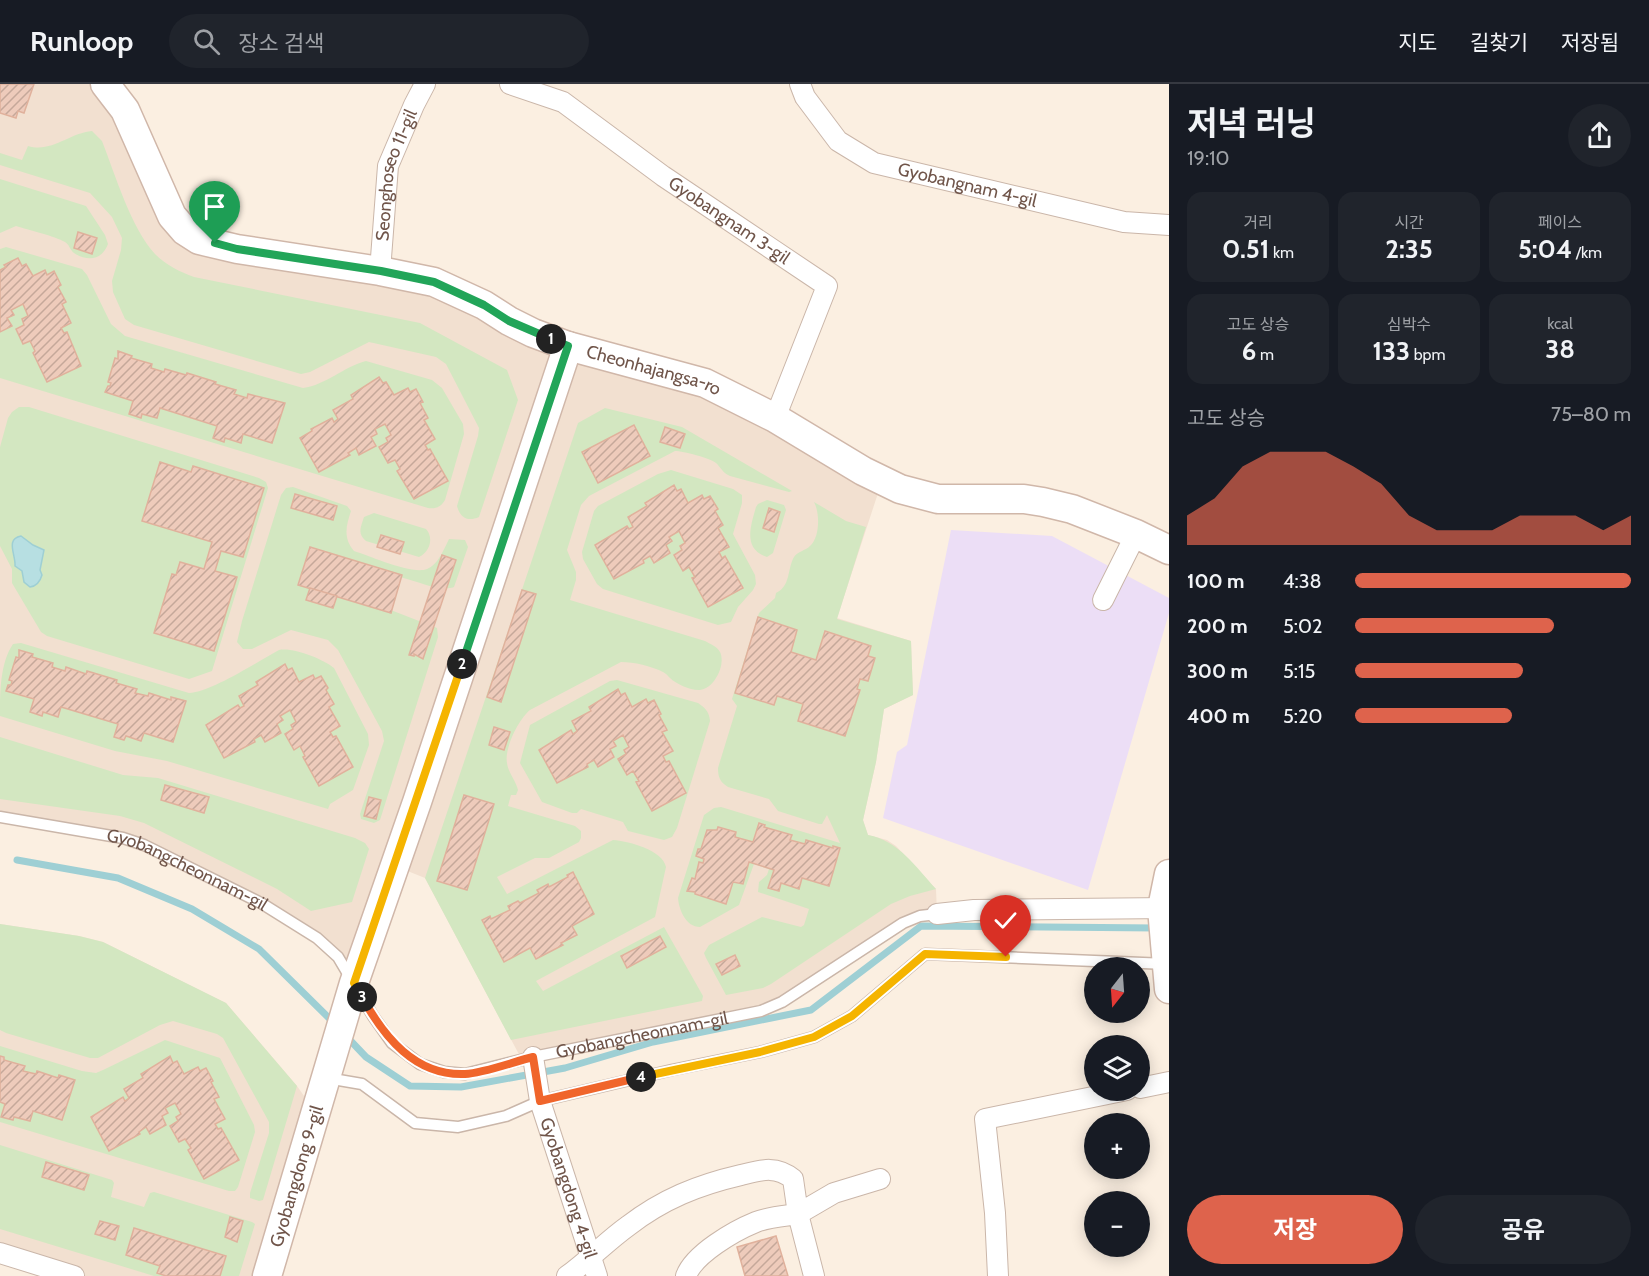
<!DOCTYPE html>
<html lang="ko">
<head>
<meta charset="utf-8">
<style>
	body { margin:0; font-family:Cabin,"Noto Sans KR",sans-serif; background:#20242c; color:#f1f3f6; height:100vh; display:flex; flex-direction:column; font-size:22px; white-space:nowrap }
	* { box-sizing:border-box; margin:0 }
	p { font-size:20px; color:#9ea1a6 }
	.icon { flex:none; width:33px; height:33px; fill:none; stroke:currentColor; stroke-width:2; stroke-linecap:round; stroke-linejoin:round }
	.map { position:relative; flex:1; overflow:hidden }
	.details { display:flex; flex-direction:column; background:#171b24; width:480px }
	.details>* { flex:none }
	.needle { width:39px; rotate:197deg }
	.fabs { position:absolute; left:1084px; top:873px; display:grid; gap:12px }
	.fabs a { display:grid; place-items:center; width:66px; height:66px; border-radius:50%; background:#171b24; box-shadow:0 3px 15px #0003; font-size:30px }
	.pin { position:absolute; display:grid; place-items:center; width:51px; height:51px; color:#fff; margin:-62px -26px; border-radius:50% 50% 50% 0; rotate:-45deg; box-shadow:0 0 6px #0007 }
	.pin .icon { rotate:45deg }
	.km { position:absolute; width:30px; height:30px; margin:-15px; border-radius:50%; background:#222; color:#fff; font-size:16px; line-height:30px; text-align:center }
	.round { display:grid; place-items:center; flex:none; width:63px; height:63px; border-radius:32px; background:#20242c }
	.summary { display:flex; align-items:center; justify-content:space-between; height:102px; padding:0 18px }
	h1 { font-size:33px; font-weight:700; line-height:45px }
	.figures { display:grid; grid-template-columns:repeat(3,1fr); gap:9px; height:102px; padding:6px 18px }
	.figures div { display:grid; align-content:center; border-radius:15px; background:#20242c; text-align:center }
	.figures b { font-size:26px; font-weight:700 }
	.figures small { font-size:16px; font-weight:400 }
	.figures p { font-size:16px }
	.chart { height:168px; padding:12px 18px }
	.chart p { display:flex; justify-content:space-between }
	.chart svg { width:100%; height:108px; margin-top:6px; fill:#de634c; opacity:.7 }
	.action { display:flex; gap:12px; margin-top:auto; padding:12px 18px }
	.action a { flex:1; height:69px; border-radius:36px; background:#de634c; color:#fff; font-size:24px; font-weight:700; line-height:69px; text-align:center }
	.action a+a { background:#20242c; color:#f1f3f6 }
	ul { padding:0 18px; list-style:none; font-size:20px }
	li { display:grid; grid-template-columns:96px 72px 1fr; align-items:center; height:45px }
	li i { height:15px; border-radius:8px; background:#de634c }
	header { display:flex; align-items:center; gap:36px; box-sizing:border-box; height:84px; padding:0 30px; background:#171b24; border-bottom:2px solid #363941 }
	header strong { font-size:28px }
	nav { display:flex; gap:33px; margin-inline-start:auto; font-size:21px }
	.search { width:420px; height:54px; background:#20242c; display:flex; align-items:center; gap:15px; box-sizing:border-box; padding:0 21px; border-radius:33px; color:#9ea1a6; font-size:22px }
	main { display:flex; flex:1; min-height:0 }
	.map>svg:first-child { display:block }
	.residential { fill:#f2e0d0 }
	.education { fill:#ecdef6 }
	.garden { fill:#d3e7c1 }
	.water { fill:#b7dfe2; stroke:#9ecfd4; stroke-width:1.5 }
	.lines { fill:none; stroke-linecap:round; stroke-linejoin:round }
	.stream { stroke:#9ecfd4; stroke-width:7 }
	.building { fill:url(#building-hatch); stroke:#e0b19c; stroke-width:1.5 }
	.service-casing { stroke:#cab6a9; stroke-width:13 }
	.minor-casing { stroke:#cab6a9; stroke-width:22 }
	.secondary-casing { stroke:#d0b7a9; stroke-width:31 }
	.service { stroke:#fff; stroke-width:10 }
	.minor { stroke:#fff; stroke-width:20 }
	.secondary { stroke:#fff; stroke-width:28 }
	.split-1-casing { stroke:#fff; stroke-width:12 }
	.split-2-casing { stroke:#fff; stroke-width:12 }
	.split-3-casing { stroke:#fff; stroke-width:12 }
	.split-4-casing { stroke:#fff; stroke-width:12 }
	.split-5-casing { stroke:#fff; stroke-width:12 }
	.split-1 { stroke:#22a559; stroke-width:8 }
	.split-2 { stroke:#22a559; stroke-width:8 }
	.split-3 { stroke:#f5b400; stroke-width:8 }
	.split-4 { stroke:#f0652b; stroke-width:8 }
	.split-5 { stroke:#f5b400; stroke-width:8 }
	.labels { text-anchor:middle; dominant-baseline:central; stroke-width:4.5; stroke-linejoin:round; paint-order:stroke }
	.street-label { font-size:18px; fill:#70554a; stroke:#fef3e7 }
</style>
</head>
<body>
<header>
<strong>Runloop</strong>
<div class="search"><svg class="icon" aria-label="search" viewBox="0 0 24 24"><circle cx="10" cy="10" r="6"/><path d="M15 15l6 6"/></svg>장소 검색</div>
<nav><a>지도</a><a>길찾기</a><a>저장됨</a></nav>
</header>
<main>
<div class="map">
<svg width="1169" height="1192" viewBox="0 0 1169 1192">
	<defs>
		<pattern id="building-hatch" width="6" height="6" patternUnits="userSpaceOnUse" patternTransform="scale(1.5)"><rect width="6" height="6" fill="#eecbbb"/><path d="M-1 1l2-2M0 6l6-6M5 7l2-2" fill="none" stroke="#c5a89a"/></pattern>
	</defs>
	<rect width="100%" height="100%" fill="#fbefe1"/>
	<g class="residential">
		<polygon points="0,0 105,0 185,147 380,187 671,288 882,397 837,534 911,557 913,611 884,625 876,678 863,736 868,751 887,756 896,762 936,805 937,830 920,832 782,918 522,976 425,794 395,782 354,899 317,854 144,761 0,733"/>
		<polygon points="0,840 79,852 103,858 226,919 297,1002 316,1029 267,1192 74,1192 0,1169"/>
	</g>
	<polygon class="education" points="951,446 1052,452 1169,514 1169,529 1088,806 883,734 897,668 907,661"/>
	<g class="garden">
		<path d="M 92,47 L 102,57 C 115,90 131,144 155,170 C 166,181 180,188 194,193 L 420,239 L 507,286 L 518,316 L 479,433 C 468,438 460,434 457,422 L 478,352 L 479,344 L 446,280 L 436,273 L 369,258 L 310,288 L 301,290 L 134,241 L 125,235 L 113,208 L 112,197 L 121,166 L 122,154 L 112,133 L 90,109 L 0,81 L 0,69 L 22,76 L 28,62 C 52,69 69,49 92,47 Z"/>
		<path d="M 0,95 L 86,122 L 105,151 L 108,160 C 102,176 88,178 74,169 C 70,166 69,160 65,158 C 55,152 28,146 16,142 L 0,149 Z"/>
		<path d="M 6,163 L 82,185 L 87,191 L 111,240 L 125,252 L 303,304 C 326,301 343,283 366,277 L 432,296 L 442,304 L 463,340 L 464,350 L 445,416 C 441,423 436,425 428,424 L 0,294 L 0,165 Z"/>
		<polygon points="19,323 29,323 259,394 266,398 268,404 212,587 189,595 47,552 41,548 12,499 12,485 0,462 0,363 8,334 12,328"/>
		<path d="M 605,324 L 682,343 L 792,407 L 789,408 L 730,392 C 723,389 721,384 716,379 C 710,374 683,367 675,367 L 589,412 L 581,421 L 567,466 L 576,488 L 576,496 L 570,516 L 705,557 C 710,560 717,562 720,568 C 726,580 715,604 700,606 C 692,607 676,600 670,594 C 666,590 668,591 663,588 C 651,582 634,578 621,578 L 530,626 C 519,635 504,664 507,679 C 508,688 516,697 518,706 L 516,711 L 511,711 L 508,722 L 575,742 L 581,747 L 581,754 L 579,758 L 549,774 L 535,774 L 497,793 L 507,810 L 613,756 C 628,757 663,766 666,783 L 655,833 L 536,897 L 543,907 L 664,843 L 703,912 L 702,917 L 511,956 L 425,794 L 578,339 Z"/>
		<polygon points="671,386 733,405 742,411 742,419 733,450 755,491 756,500 753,506 738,523 731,538 718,541 603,505 597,500 583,475 582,468 594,427 598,422 658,390"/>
		<path d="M 293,403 L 347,422 L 351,427 C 346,442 343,454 354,467 C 370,472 412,491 427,485 C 438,481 444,465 449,455 L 465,456 L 468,463 L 454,503 C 438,509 412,494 394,492 L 383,523 L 437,544 L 438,553 L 380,736 L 374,739 L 361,735 L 360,730 L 384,657 L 382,647 L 338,566 L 328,556 L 291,546 L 252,565 L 243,565 L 237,558 L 242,537 L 281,411 L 286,404 Z"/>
		<path d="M 767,416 L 784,421 L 786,426 L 773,469 L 767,473 C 742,465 751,441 756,423 L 758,420 Z"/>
		<path d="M 814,418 L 846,437 L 866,443 L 837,535 L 911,557 L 913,611 L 884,625 L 876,678 L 863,736 L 868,751 C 899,757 915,782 936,805 L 910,812 L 891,820 L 771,900 L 763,904 L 726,911 L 706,874 L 704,869 L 709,861 L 762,833 L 801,843 L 804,841 L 809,825 L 758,808 L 759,798 L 767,791 L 769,785 L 754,780 L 739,821 L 700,843 C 686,843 679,826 678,814 L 704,731 L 714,724 L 721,723 L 840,759 L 827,731 L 822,740 L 819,740 L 778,727 L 769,715 L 728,703 C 720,698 718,693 718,684 L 737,622 L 732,615 L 759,529 L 775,514 L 776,509 C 791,502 787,485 794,473 C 798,467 805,467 810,462 C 820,453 820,429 814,418 Z"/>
		<path d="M 374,429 L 426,445 C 434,454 430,468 419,473 L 366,457 C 357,449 361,443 364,433 Z"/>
		<path d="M 21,559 L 189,609 C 211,608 257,578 279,566 C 293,563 323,575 334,584 L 368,650 L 369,661 L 353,706 L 330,720 L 328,725 L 167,677 L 115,667 L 0,632 C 0,609 0,579 13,560 Z"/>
		<path d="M 617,596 L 698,619 C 705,624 709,627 710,637 L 677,744 L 672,753 L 664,756 L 628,747 L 623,738 L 581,725 L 577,729 L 572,729 L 542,718 L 520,679 L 530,641 L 610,597 Z"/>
		<polygon points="0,653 123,691 158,694 355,754 365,759 369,765 352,818 311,827 277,805 144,739 120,732 0,715"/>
		<polygon points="0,840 79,852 103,858 226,919 297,1002 263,1116 259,1117 250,1114 250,1109 269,1049 269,1038 223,954 217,950 173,937 160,941 98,974 90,974 6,949 0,946"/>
		<polygon points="165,956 220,974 254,1041 255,1048 238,1103 235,1107 229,1107 0,1038 0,962 82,987 96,989 103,986"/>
		<polygon points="0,1061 112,1096 114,1099 111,1113 144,1123 150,1109 154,1108 252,1138 255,1140 239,1192 154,1192 0,1145"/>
	</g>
	<path class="water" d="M 21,452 L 33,461 L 44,466 L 40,486 L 42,491 C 40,498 37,502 30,503 L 24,498 L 22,487 L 15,482 C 16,471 5,455 21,452 Z"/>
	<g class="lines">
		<g class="stream">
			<polyline points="17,776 118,794 192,825 259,865 335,940"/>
			<polyline points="347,953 366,973 410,1002 461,1003 565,984 653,958 811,926 921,842 1157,844"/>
		</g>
	</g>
	<g class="building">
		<polygon points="0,0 34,0 24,29 18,27 16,34 0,29"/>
		<polygon points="78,148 97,154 92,170 74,164"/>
		<polygon points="18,174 22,182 26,180 33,192 45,186 47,191 54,187 61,201 58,203 66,218 62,220 71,239 61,244 64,249 67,248 81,282 47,298 33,269 35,267 30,257 23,260 16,245 24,241 22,235 28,232 23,220 11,226 14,231 7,234 12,242 0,248 0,186 6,183 4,181"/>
		<polygon points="118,267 132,272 131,274 152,280 151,284 164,288 165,285 186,291 187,289 216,298 215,300 236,306 234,310 247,314 248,310 285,319 272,359 243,350 241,359 225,354 224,358 213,354 217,342 160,324 157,334 142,330 141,334 129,330 133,317 105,308 108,302 110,302 111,299 108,298 115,274 118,275"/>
		<polygon points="379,293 383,299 386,298 394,311 408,304 410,308 416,305 423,318 420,319 428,334 424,336 435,355 425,361 428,366 430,365 448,397 414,415 397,387 400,385 395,376 388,379 379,363 388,358 386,354 391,351 385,340 375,345 377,350 371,353 376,362 359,371 356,364 348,369 350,371 319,388 300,354 312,347 311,345 332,334 334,338 338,335 333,326 353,315 351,311"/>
		<polygon points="634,341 650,372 598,399 582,368"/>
		<polygon points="665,343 685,350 680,364 660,358"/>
		<polygon points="160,378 191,388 193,382 264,404 243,473 221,467 215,487 237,493 214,567 154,549 172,490 176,491 180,478 204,485 212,458 142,437"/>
		<polygon points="674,401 677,407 681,405 688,419 702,411 704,415 710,412 718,425 715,427 723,441 718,444 729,463 719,468 722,474 725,472 743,504 708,523 692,494 695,493 689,483 683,487 674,471 682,466 680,462 685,459 679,447 669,453 672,457 666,461 670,469 654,479 650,472 643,476 644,479 614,495 595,461 627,442 629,445 633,443 628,433 647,422 645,419"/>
		<polygon points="295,410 337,422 333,436 291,424"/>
		<polygon points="769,424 780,428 774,448 763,444"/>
		<polygon points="381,451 404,458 400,470 377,463"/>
		<polygon points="310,463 402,491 391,529 298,501"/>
		<polygon points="442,471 456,476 423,575 414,570 414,572 409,571"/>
		<polygon points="310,504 337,512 333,524 306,516"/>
		<polygon points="522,506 536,510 501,618 487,613"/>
		<polygon points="758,533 797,546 791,568 816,576 825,547 871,562 868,572 875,574 868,597 860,595 857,605 860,606 845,652 798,637 803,620 777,612 774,621 735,609"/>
		<polygon points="19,566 33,570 32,573 53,579 52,583 65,587 66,583 86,590 87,587 117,596 116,599 137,605 135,609 148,612 149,609 171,616 171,613 186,617 173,658 144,649 141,657 126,652 124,656 114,653 118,640 61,623 58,633 43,628 42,632 30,628 34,615 6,607 8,601 11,601 12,597 9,596 16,573 19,574"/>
		<polygon points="285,580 288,586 292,584 299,598 313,591 315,595 321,592 328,604 326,606 334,620 329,623 340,642 330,648 333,653 336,652 353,683 319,702 303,673 305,672 300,662 294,666 285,650 293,645 291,641 296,638 290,626 280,632 283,636 277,640 281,649 265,658 261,651 254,655 255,658 224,674 206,641 238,621 240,624 244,622 239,612 258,601 256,598"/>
		<polygon points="618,605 621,611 625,609 632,623 646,615 648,619 654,616 661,630 659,631 667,646 662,648 673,667 663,672 666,678 669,677 686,709 652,727 636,698 639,697 633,687 627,691 618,675 626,670 624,666 629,663 623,651 613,657 616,662 610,665 614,673 598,683 594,676 587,680 588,683 557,699 539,666 571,646 573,650 577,647 572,637 591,627 589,623"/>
		<polygon points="494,643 510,648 504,666 489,661"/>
		<polygon points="165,701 209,713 204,729 161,716"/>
		<polygon points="464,711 494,720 467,806 437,797"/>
		<polygon points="369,713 381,716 376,735 364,732"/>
		<polygon points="759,739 765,741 764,743 792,751 790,756 805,760 806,756 833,764 833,762 840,764 829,802 802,794 799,805 781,799 779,807 768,804 774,786 749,778 743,800 733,798 726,820 695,810 695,808 687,807 692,794 695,795 699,778 703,779 704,775 696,772 698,765 701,765 707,746 717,746 718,743 736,748 735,753 753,758"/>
		<polygon points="573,788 594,830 572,842 577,851 561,859 563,861 536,875 530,864 504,878 482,836 490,832 491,835 510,826 508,822 518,817 520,819 539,809 537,806 548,800 549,803 568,793 567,791"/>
		<polygon points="660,852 666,863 627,884 621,872"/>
		<polygon points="735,871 740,882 722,891 716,880"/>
		<polygon points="0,972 4,973 4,976 25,982 23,987 36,990 37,987 58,994 59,991 75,996 62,1036 33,1027 30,1037 14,1033 13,1036 1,1033 5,1020 0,1018"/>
		<polygon points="170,972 173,979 177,977 184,990 198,983 200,987 206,984 213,997 211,998 219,1013 214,1015 225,1035 215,1040 218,1045 221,1044 239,1076 204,1095 188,1066 191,1064 185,1055 179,1058 170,1042 178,1037 176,1033 181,1030 175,1019 165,1024 168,1029 162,1032 166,1041 150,1050 146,1043 139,1048 140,1050 109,1067 91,1033 123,1013 125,1017 129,1014 124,1005 143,994 141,990"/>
		<polygon points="46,1078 89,1091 84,1106 42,1093"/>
		<polygon points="230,1133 243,1137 237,1158 225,1153"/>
		<polygon points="100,1137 119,1142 115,1156 95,1150"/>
		<polygon points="134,1144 226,1172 220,1192 166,1192 157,1189 160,1182 126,1171"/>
		<polygon points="776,1152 788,1192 745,1192 737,1163"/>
	</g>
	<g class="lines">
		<g class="service-casing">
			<g id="service">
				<path id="s1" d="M 0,733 L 123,754 L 144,761 L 261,819 L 317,854 L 338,873 L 373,932 L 392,959 L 420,980 L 444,988 L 465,990 L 533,973 L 761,927 L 782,918 L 903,839 L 920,832 L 937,830"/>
				<polyline points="327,994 362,1000 415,1039 458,1043 506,1032 540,1017 672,986 760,968 814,953 852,932 925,870 1167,880"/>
			</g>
		</g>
		<g class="minor-casing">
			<g id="minor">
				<path id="s2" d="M 510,0 L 563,18 L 663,92 L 827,202 L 775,334"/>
				<path id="s3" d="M 800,0 L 805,13 L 838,57 L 874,79 L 1124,138 L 1169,141"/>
				<path id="s4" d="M 380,187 L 388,82 L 414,21 L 425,0"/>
				<polyline points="1103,516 1136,450"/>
				<polyline points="937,830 974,826 1169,824"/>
				<path id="s5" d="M 533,973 L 540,1017 L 597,1192"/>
				<polyline points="1140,1004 1169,998"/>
				<polyline points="0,1169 74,1192"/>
				<path d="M 567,1192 C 588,1177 607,1157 628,1142 C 663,1115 698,1101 741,1091 C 761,1086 776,1081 793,1095 L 798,1130 L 834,1109 L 880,1095"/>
				<path d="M 686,1192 C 694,1170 734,1147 756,1138 C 768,1133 784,1132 798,1130 L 814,1192"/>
				<polyline points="998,1192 995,1129 985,1035 1127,1006"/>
			</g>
		</g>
		<g class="secondary-casing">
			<g id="secondary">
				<path id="s6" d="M 105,0 L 125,26 L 172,132 L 185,147 L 199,156 L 237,165 L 380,187 L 434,198 L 484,221 L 509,237 L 533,249 L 568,262 L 705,299 L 775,334 L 863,387 L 900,405 L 938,415 L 1024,415 L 1043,418 L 1072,425 L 1136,450 L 1169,466"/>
				<polyline points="1169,790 1162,824 1169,905"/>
				<path id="s7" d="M 267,1192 L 354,899 L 417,718 L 568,262"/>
			</g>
		</g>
		<use href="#service" class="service"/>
		<use href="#minor" class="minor"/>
		<use href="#secondary" class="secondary"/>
	</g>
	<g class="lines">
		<g class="split-1-casing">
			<polyline id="split-1" points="215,159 237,165 381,187 434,198 484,221 509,237 551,255"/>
		</g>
		<g class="split-2-casing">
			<polyline id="split-2" points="462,580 568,262 551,255"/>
		</g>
		<g class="split-3-casing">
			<polyline id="split-3" points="362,913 354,899 462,580"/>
		</g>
		<g class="split-4-casing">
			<path id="split-4" d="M 362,913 C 384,953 415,992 465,990 C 484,989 513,978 533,973 L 540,1017 L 641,993"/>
		</g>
		<g class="split-5-casing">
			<polyline id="split-5" points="641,993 760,968 814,953 852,932 925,870 1006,873"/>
		</g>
		<use href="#split-1" class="split-1"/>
		<use href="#split-2" class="split-2"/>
		<use href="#split-3" class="split-3"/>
		<use href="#split-4" class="split-4"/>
		<use href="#split-5" class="split-5"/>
	</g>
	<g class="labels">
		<g class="street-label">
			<text stroke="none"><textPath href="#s4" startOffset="98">Seonghoseo 11-gil</textPath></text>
			<text stroke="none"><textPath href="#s3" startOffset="207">Gyobangnam 4-gil</textPath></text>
			<text stroke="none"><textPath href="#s2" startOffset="260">Gyobangnam 3-gil</textPath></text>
			<text stroke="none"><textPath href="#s6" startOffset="662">Cheonhajangsa-ro</textPath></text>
			<text stroke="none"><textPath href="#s1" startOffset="196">Gyobangcheonnam-gil</textPath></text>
			<text stroke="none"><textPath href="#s1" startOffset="736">Gyobangcheonnam-gil</textPath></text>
			<text stroke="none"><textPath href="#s7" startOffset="104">Gyobangdong 9-gil</textPath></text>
			<text stroke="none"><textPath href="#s5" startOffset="136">Gyobangdong 4-gil</textPath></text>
		</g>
	</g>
</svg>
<div class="fabs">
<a><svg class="needle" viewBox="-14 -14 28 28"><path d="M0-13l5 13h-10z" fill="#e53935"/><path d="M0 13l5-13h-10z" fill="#9ea1a6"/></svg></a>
<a><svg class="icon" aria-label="layers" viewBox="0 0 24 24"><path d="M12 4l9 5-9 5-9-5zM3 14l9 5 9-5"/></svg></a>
<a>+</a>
<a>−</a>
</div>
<div class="pin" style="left:215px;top:159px;background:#1e9e55"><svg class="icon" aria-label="arrive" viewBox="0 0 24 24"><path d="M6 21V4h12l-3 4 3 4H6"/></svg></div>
<div class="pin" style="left:1006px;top:873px;background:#d93025"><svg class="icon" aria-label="check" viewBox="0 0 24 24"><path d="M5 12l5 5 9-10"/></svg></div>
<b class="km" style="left:551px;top:255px">1</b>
<b class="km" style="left:462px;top:580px">2</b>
<b class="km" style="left:362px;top:913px">3</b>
<b class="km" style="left:641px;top:993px">4</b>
</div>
<section class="details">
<div class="summary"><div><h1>저녁 러닝</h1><p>19:10</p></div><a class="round"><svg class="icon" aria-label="share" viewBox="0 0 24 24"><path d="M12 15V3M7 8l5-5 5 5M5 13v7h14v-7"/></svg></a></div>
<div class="figures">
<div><p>거리</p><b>0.51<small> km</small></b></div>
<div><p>시간</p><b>2:35</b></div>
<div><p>페이스</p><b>5:04<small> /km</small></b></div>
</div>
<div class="figures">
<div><p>고도 상승</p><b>6<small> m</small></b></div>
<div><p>심박수</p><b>133<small> bpm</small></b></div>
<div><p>kcal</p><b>38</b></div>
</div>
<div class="chart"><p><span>고도 상승</span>75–80 m</p>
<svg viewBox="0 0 160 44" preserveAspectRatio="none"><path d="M0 44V32L10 25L20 12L30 6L40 6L50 6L60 12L70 19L80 32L90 38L100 38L110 38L120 32L130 32L140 32L150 38L160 32V44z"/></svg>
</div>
<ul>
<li><b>100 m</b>4:38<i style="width:100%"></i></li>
<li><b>200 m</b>5:02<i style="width:72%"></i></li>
<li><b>300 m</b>5:15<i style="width:61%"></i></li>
<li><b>400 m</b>5:20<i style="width:57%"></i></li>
</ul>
<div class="action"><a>저장</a><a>공유</a></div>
</section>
</main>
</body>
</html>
